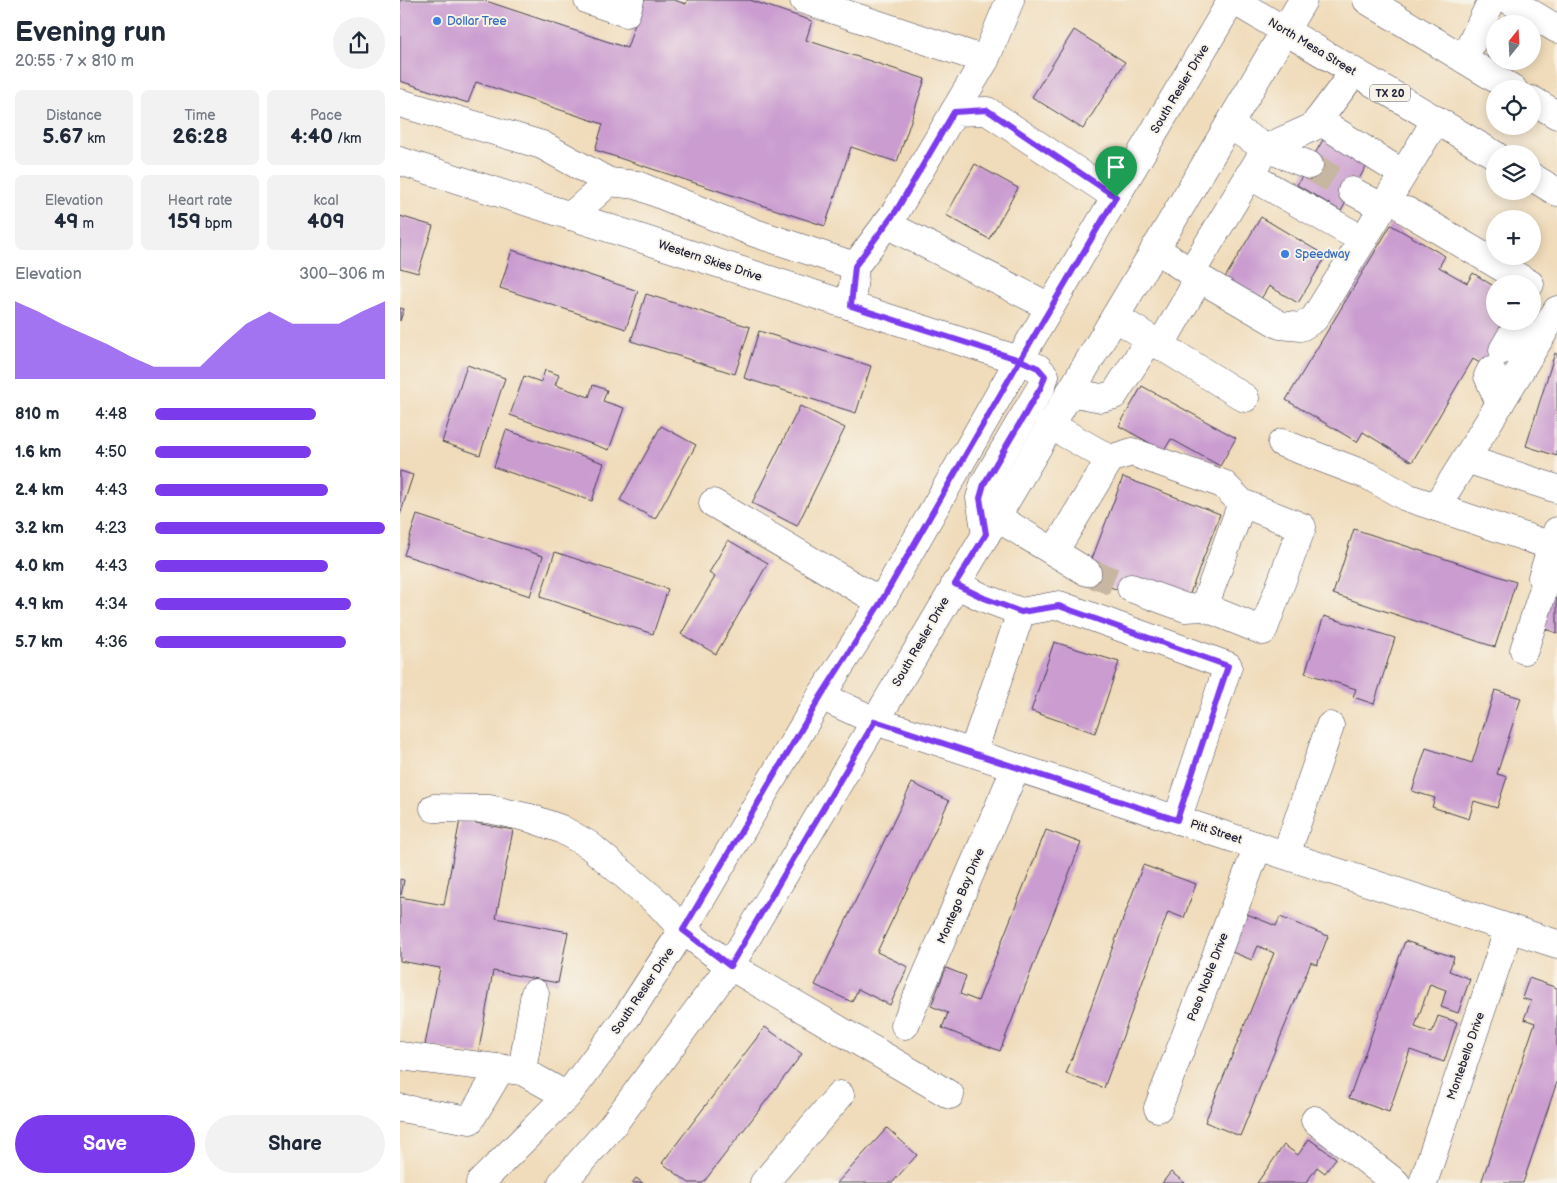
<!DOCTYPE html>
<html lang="en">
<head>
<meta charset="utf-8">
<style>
	body { margin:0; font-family:"Balsamiq Sans",sans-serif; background:#f2f2f3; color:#1f2937; height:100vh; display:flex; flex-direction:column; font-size:19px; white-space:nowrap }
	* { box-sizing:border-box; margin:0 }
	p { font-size:16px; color:#747a83 }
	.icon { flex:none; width:28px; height:28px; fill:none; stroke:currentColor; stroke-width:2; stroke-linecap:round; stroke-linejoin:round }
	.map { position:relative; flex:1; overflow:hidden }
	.drawer { display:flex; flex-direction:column; background:#fff; width:400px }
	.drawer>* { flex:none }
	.needle { width:32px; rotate:18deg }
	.controls { position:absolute; left:1086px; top:15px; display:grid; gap:10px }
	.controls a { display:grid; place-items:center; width:55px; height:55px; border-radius:50%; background:#fff; box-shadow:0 2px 12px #0003; font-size:25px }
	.pin { position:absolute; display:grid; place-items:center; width:42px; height:42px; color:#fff; margin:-51px -21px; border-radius:50% 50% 50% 0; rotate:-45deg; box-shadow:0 0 5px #0007 }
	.pin .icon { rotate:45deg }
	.round { display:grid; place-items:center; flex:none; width:52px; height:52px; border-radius:26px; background:#f2f2f3 }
	.overview { display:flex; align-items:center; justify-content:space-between; height:85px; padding:0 15px }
	h1 { font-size:28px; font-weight:800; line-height:38px }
	.stats { display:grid; grid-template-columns:repeat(3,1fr); gap:8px; height:85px; padding:5px 15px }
	.stats div { display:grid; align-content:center; border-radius:8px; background:#f2f2f3; text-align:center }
	.stats b { font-size:21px; font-weight:800 }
	.stats small { font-size:14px; font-weight:400 }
	.stats p { font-size:14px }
	.chart { height:140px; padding:10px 15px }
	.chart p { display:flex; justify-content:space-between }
	.chart svg { width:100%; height:90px; margin-top:5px; fill:#7c3aed; opacity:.7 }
	.button { display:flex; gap:10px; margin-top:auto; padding:10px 15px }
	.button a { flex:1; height:58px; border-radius:30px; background:#7c3aed; color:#fff; font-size:20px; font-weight:800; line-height:58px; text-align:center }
	.button a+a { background:#f2f2f3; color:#1f2937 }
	ul { padding:0 15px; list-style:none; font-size:16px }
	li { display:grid; grid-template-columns:80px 60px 1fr; align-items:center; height:38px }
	li i { height:12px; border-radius:6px; background:#7c3aed }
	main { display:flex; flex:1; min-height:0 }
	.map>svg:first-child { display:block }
	.building { fill:#ca9cd0 }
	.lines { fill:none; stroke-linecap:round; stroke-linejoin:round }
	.minor-tunnel { stroke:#c7b6a1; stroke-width:28; stroke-dasharray:28 14; stroke-linecap:butt }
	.minor-casing { stroke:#413e4e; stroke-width:29 }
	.major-casing { stroke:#413e4e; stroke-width:29 }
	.minor { stroke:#fff; stroke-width:28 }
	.major { stroke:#fff; stroke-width:28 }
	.route-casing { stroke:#fff; stroke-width:10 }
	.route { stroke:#7c3aed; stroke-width:6 }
	.shop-dot { fill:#3f7fe0; stroke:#f7f3e8; stroke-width:2 }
	.labels { text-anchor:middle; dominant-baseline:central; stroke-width:4; stroke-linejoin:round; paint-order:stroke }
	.shield { fill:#f7f3e8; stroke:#62616f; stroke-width:1 }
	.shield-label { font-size:11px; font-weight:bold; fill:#22223b }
	.shop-label { font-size:12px; fill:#366cbe; stroke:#f7f3e8; text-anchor:start }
	.street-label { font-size:12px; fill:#22223b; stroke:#f7f3e8 }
</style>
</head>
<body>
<main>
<section class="drawer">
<div class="overview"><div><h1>Evening run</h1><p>20:55 · 7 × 810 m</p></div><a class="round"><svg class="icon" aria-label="share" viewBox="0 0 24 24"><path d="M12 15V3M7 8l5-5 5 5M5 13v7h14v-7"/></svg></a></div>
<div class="stats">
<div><p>Distance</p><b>5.67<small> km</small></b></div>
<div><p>Time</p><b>26:28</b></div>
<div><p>Pace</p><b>4:40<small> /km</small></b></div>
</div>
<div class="stats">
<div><p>Elevation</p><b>49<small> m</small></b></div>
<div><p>Heart rate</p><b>159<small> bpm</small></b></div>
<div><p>kcal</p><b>409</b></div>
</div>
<div class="chart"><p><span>Elevation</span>300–306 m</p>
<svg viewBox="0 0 160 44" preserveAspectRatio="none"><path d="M0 44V6L10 11L20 17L30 22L40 27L50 33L60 38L70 38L80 38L90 27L100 17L110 11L120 17L130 17L140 17L150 11L160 6V44z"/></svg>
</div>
<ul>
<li><b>810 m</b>4:48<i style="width:70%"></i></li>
<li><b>1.6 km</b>4:50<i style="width:68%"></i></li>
<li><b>2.4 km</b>4:43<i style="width:75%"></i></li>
<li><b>3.2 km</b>4:23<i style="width:100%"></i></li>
<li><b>4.0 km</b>4:43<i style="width:75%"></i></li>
<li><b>4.9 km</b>4:34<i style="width:85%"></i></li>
<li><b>5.7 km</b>4:36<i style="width:83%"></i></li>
</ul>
<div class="button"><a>Save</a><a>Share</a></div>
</section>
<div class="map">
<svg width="1157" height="1183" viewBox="0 0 1157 1183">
	<rect width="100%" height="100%" fill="#f7f3e8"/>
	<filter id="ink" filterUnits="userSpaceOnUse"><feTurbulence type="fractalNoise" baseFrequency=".02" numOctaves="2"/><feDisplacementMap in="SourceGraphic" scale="10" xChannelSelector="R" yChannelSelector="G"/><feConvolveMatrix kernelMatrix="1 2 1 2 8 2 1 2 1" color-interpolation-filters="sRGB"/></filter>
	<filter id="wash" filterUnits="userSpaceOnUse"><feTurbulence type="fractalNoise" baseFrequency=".0096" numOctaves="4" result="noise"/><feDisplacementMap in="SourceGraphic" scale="20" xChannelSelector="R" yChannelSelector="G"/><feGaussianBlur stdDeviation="1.12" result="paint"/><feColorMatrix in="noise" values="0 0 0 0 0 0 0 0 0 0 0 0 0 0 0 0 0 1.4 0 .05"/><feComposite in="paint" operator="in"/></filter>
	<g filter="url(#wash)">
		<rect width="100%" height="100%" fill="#f0dbba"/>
		<g id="blocks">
			<g class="building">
				<polygon points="0,0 83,0 227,48 243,0 274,0 286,4 287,0 350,0 412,21 406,40 525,79 497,162 451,147 425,226 195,150 203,124 76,82 68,103 0,81"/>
				<polygon points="674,30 725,62 683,129 632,97"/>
				<polygon points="924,138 968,163 941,211 897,185"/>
				<polygon points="575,164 618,188 589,239 546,215"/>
				<polygon points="0,216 33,226 18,273 0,268"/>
				<polygon points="861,217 926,256 898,303 869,286 859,302 823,281"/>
				<polygon points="991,225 1045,256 1039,267 1067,283 1073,273 1095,287 1095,321 1106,321 1092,344 1097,373 1073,359 1012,462 963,432 957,442 886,400"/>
				<polygon points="112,250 238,291 226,329 100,288"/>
				<polygon points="246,294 350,327 335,374 231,341"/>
				<polygon points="0,308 4,309 0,321"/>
				<polygon points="359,331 471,366 456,413 344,378"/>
				<polygon points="1155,353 1157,354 1157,456 1126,446"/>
				<polygon points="67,365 105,378 80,455 42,442"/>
				<polygon points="145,370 159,375 155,385 189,397 193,385 207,390 203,401 224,408 209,450 110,415 124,376 141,382"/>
				<polygon points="742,386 836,438 820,466 771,439 764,451 719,426"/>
				<polygon points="400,406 445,428 397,526 352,503"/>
				<polygon points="261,426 296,445 255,519 220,500"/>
				<polygon points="106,430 204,463 192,501 94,467"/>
				<polygon points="0,471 13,475 0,515"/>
				<polygon points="723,477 820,514 786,604 728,594 685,577"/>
				<polygon points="17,515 143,556 130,596 4,555"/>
				<polygon points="954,529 1116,582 1095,647 933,594"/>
				<polygon points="328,540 368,563 316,654 281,634 315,577 309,573"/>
				<polygon points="155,552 268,589 253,634 140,597"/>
				<polygon points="1157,571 1157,633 1139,627"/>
				<polygon points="924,616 995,638 974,704 953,697 956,689 905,673"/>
				<polygon points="654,642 719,662 695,733 631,711"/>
				<polygon points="1095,690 1121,698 1097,774 1107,777 1097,808 1074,801 1069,819 1032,807 1035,798 1012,791 1026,748 1072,763"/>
				<polygon points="512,783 549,801 477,952 508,967 490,1005 458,989 452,1002 415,985"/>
				<polygon points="60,820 113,830 96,918 168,932 158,983 93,971 78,1055 25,1045 40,968 0,961 0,897 44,905"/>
				<polygon points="646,830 681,843 600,1051 542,1028 548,1013 531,1006 546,968 566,976 560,994 578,1001"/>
				<polygon points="743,865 796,884 784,918 768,912 704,1088 666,1074"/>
				<polygon points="0,879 4,880 1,895 0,895"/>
				<polygon points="847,914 876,926 880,917 928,936 917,965 911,962 840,1136 805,1122 874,953 858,946 852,960 832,952"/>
				<polygon points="1005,941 1054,957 1049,971 1070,979 1058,1013 1041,1007 1046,990 1030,984 1015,1027 1032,1033 1038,1016 1057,1022 1044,1062 1010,1050 989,1112 949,1098"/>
				<polygon points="1129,978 1157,988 1157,1082 1123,1183 1081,1183 1135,1023 1124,1019 1131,1001 1122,998"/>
				<polygon points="365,1027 402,1054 303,1183 289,1183 262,1163"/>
				<polygon points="487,1128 517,1155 492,1183 437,1183"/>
				<polygon points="909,1139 936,1158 925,1173 917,1167 906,1183 857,1183 884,1145 898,1155"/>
				<polygon points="771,1172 785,1183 762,1183"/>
				<polygon points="236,1178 243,1183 232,1183"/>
			</g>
		</g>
	</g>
	<g filter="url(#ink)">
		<use href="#blocks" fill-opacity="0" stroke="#413e4e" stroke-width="1"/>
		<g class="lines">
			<g class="minor-tunnel">
				<polyline points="909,165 952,191"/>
				<polyline points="687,572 731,588"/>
			</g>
			<g class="minor-casing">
				<g id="minor">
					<polyline points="188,0 226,13 230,0"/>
					<polyline points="404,0 585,60"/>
					<polyline points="1109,0 1157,29"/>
					<polyline points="1064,59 1092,0"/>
					<polyline points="0,103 142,145 209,182"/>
					<polyline points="554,112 585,60 610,0"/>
					<polyline points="918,120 1003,174"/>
					<polyline points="829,125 866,148 909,165"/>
					<polyline points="0,161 619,360"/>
					<polyline points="952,191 982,207"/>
					<polyline points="1007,211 1130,284"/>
					<polyline points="171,216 209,182 237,185 355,233 455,266 451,306"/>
					<polyline points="486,224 650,307"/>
					<polyline points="963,240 1036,120"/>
					<polyline points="755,248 794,275 880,325 901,327 914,319 963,240 849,175"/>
					<polyline points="455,266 496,211 554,112 587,111 716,197"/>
					<polyline points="1157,310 1066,459 1157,489"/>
					<polyline points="715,317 845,398"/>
					<polyline points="760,346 793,289 795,266 866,148 913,127 954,72"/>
					<polyline points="1103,350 1111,336 1141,336"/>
					<polyline points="1091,370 1088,376 1100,404"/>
					<polyline points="670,392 701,398 714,395 750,339"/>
					<polyline points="650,425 710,459"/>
					<polyline points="882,443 969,476 1006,497 1152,546 1157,531"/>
					<polyline points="313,503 481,602"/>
					<polyline points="1036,507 1066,459"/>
					<polyline points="596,517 654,552 710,459 732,452 823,484 842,503 902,527 863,631 804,607 786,608 731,588"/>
					<polyline points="654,552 687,572"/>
					<polyline points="555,584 584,598 621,612"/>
					<polyline points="804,607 842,503"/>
					<polyline points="1124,650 1144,588 1142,577 1152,546"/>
					<polyline points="421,696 475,721 1157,944"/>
					<polyline points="573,752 621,612 659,605 828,666 777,820"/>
					<polyline points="34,808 89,809 130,818 161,829 189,845 259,904 283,930 330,966 550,1095"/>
					<polyline points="886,855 930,726"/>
					<polyline points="505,1025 616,767"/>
					<polyline points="0,1056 122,1071 167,1096"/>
					<polyline points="122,1071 135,993"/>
					<polyline points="0,1108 70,1120 101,1068"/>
					<polyline points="758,1108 858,846"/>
					<polyline points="915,1120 996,1183"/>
					<polyline points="364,1183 440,1095"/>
					<polyline points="1023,1183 1109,928"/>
				</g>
			</g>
			<g class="major-casing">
				<g id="major">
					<polyline points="833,0 1095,155"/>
					<polyline points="967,0 1113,89"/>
					<polyline points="1132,100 1157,115"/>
					<polyline points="1132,177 1157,192"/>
					<polyline points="586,535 580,498 584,484 641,387 645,376 638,368 619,360"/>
					<polyline points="80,1183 167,1096 226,1018 283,930 421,696 481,602 619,360 832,0"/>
					<polyline points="162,1183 212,1126 330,966 903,0"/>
				</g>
			</g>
			<use href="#minor" class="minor"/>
			<use href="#major" class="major"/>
		</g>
	</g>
	<g class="lines" filter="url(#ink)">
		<g class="route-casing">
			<polyline id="route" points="716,197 620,360 481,602 421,696 283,930 330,966 475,721 777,820 828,666 659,606 621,612 584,598 555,584 586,534 580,498 584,484 641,387 645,376 638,368 620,360 451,306 455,266 496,211 554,112 587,110 716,197"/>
		</g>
		<use href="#route" class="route"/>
	</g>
	<g class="shop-dot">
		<circle cx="37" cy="21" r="5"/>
		<circle cx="885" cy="254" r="5"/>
	</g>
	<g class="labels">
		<rect class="shield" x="970" y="84.5" width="40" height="17" rx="4"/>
		<g class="shield-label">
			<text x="990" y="93">TX 20</text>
		</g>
		<g class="shop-label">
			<text x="47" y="21">Dollar Tree</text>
			<text x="895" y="254">Speedway</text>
		</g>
		<g class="street-label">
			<text transform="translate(912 47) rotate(31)">North Mesa Street</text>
			<text transform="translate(780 89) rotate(-59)">South Resler Drive</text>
			<text transform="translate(310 261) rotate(18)">Western Skies Drive</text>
			<text transform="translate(521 642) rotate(-60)">South Resler Drive</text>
			<text transform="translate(816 832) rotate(18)">Pitt Street</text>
			<text transform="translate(561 896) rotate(-67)">Montego Bay Drive</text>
			<text transform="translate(808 977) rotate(-69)">Paso Noble Drive</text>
			<text transform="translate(243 991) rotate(-56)">South Resler Drive</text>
			<text transform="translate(1066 1056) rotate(-71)">Montebello Drive</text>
		</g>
	</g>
</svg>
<div class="controls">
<a><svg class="needle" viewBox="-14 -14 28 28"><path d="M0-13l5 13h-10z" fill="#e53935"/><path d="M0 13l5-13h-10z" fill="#747a83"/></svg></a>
<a><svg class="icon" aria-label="locate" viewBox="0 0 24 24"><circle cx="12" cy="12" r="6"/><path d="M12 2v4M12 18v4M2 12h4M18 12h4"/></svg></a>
<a><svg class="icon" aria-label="layers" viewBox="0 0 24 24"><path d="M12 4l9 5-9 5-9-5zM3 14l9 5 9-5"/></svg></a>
<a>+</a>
<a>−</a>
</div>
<div class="pin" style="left:716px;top:197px;background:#1e9e55"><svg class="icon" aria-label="arrive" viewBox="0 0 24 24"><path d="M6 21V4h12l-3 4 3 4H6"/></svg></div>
</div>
</main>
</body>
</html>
